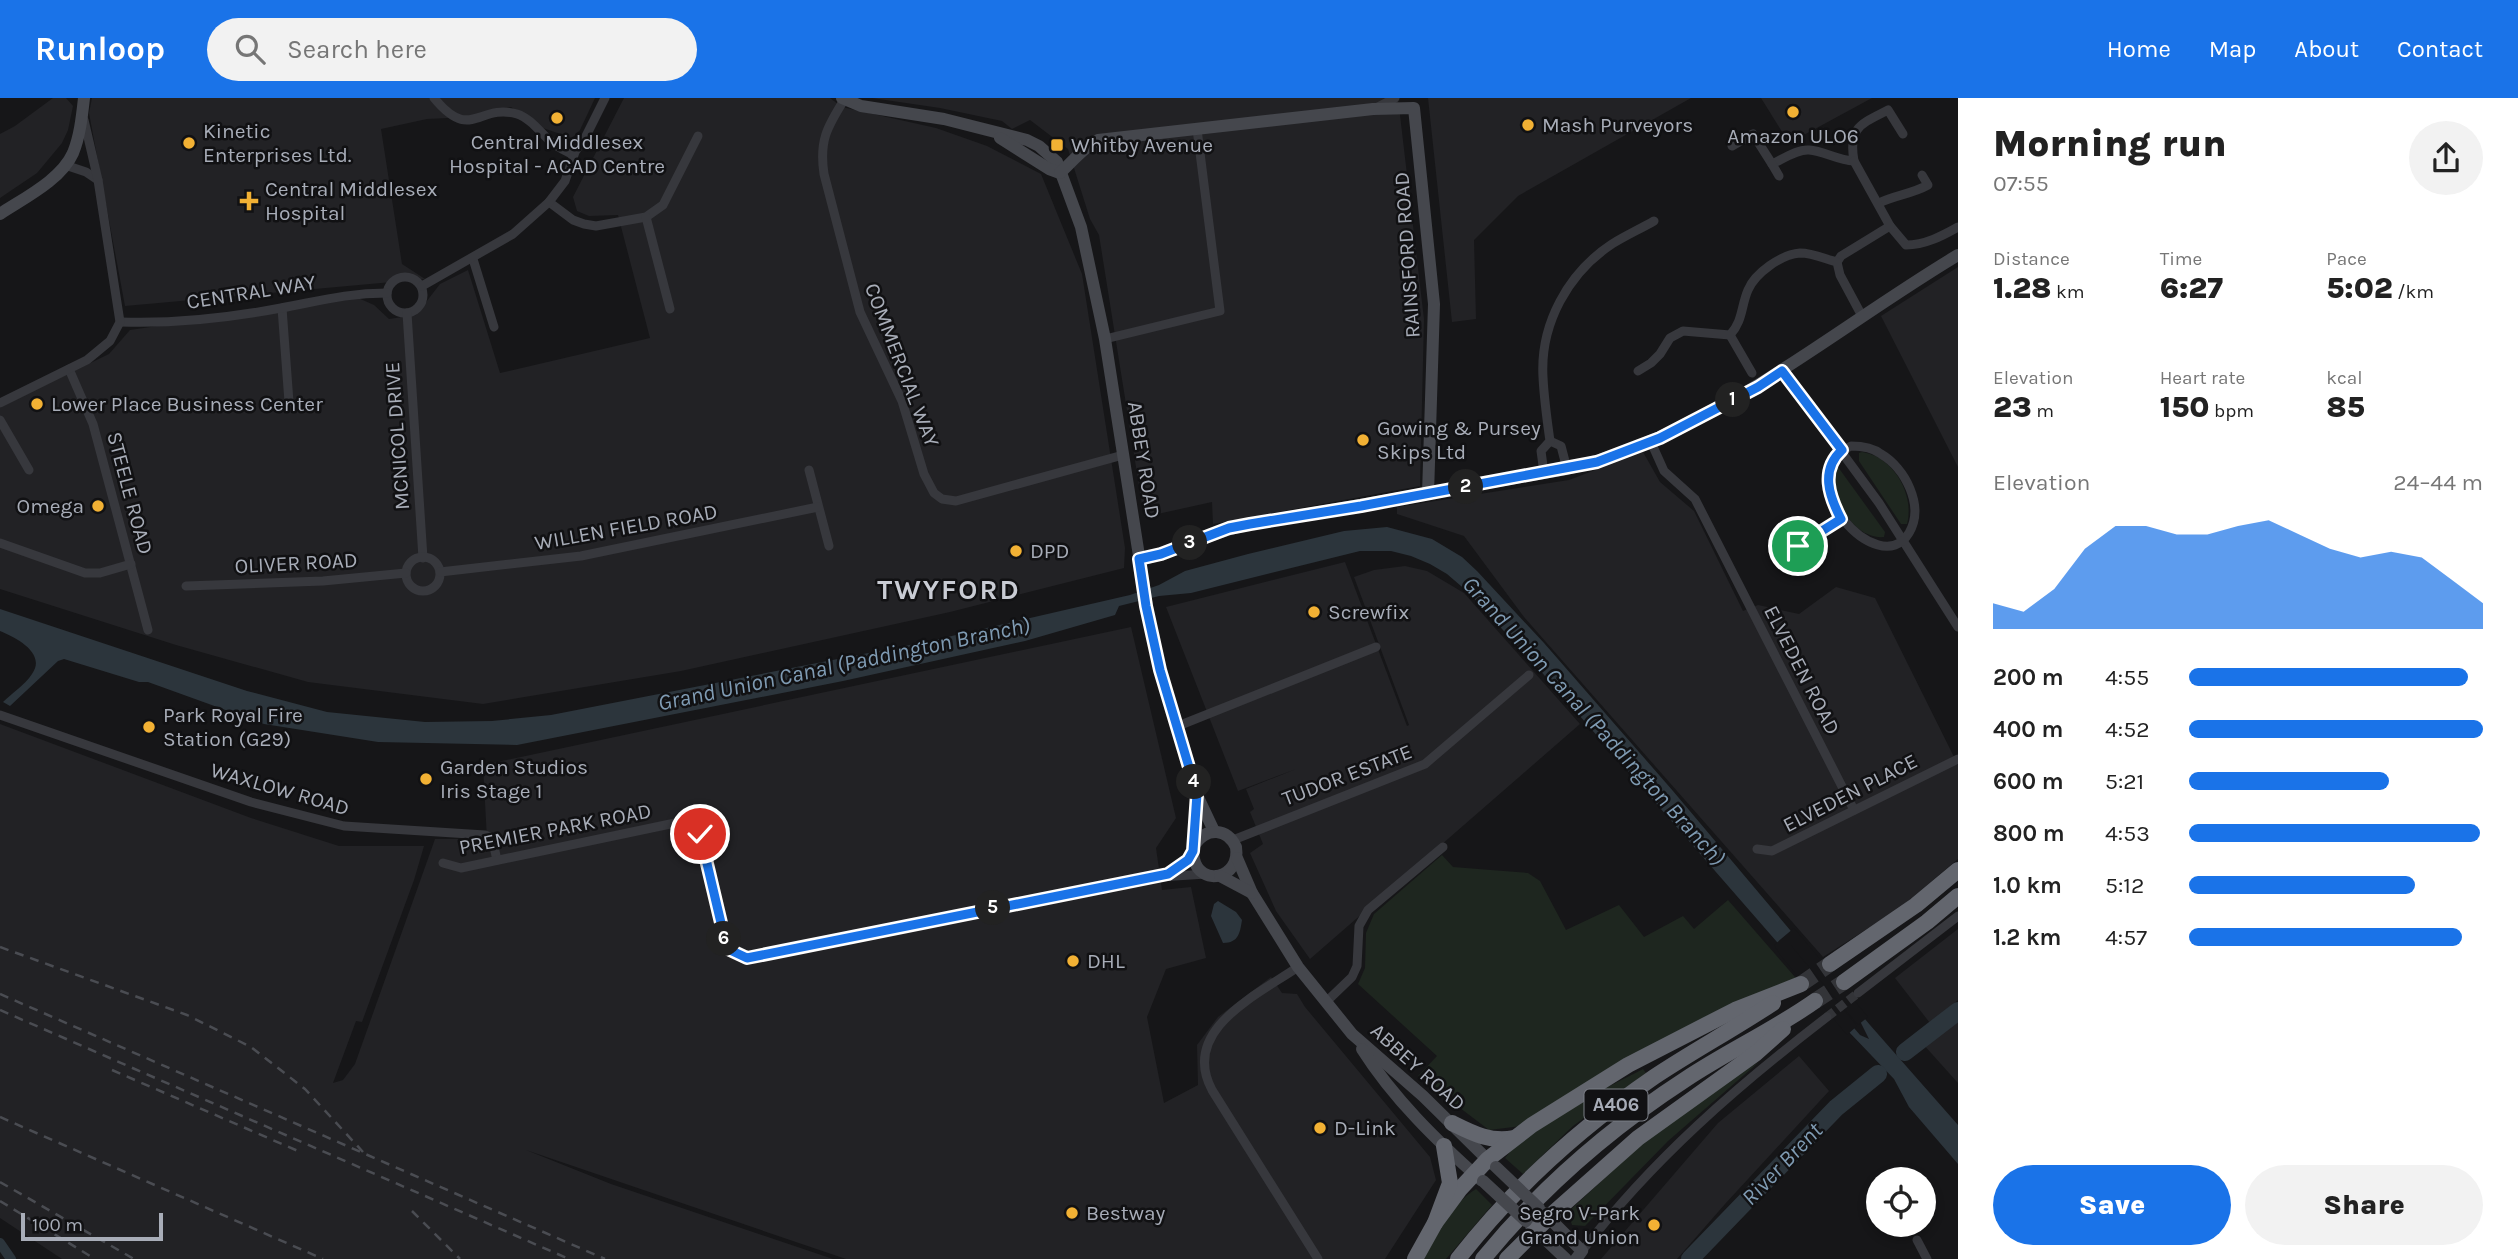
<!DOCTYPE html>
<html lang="en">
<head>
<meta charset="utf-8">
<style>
	body { margin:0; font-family:Karla,sans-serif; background:#f2f2f2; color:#222; height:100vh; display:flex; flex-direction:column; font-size:26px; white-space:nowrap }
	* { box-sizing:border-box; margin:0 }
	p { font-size:23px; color:#767676 }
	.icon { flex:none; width:38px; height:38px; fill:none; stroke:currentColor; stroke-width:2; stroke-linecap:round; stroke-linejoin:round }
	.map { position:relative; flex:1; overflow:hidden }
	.sheet { display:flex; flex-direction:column; background:#fff; width:560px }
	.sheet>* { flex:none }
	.controls { position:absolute; left:1866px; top:1069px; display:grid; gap:14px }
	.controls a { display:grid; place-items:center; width:70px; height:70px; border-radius:50%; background:#fff; box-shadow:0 4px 10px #0003; font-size:35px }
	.scale { position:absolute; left:21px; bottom:18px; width:142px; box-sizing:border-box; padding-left:7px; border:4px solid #a8adb8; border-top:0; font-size:19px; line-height:24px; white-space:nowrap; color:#a8adb8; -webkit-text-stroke:5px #111113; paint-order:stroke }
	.pin { position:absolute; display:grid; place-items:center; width:60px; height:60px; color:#fff; margin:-30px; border:4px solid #fff; border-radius:50%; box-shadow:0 2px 7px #0007 }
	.km { position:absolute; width:35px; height:35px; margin:-18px; border-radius:50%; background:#222; color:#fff; font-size:19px; line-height:35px; text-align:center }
	.round { display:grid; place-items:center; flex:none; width:74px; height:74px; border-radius:37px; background:#f2f2f2 }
	.headline { display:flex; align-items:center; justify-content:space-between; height:119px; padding:0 35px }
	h1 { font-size:38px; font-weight:800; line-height:52px }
	.stats { display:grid; grid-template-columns:repeat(3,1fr); gap:10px; height:119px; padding:7px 35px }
	.stats div { display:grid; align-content:center }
	.stats b { font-size:30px; font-weight:800 }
	.stats small { font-size:19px; font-weight:400 }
	.stats p { font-size:19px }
	.chart { height:196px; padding:14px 35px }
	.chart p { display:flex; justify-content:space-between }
	.chart svg { width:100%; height:126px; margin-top:7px; fill:#1a73e8; opacity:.7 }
	.cta { display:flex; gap:14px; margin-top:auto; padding:14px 35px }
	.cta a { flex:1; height:80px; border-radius:42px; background:#1a73e8; color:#fff; font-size:28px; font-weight:800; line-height:80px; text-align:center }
	.cta a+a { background:#f2f2f2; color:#222 }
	ul { padding:0 35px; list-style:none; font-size:23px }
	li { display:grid; grid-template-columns:112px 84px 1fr; align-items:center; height:52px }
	li i { height:18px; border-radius:9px; background:#1a73e8 }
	header { display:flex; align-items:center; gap:42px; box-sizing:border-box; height:98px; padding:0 35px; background:#1a73e8; color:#fff }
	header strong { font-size:33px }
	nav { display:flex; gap:38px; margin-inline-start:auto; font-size:24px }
	.search { width:490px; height:63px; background:#f2f2f2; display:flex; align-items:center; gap:18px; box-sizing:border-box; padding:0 24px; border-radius:38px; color:#767676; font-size:26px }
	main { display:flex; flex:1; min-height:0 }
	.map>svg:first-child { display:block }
	.built { fill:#222225 }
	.green { fill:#1e261f }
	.water { fill:#2c353c; fill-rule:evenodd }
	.pier { fill:#161618 }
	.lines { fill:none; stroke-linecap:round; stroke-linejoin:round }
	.canal { stroke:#2c353c; stroke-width:10 }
	.river { stroke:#2c353c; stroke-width:18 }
	.street-tunnel { stroke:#333438; stroke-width:9; stroke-dasharray:9 4.5; stroke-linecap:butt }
	.highway-tunnel { stroke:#333438; stroke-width:16; stroke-dasharray:16 8; stroke-linecap:butt }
	.street { stroke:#37383d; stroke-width:9 }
	.secondary { stroke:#45474d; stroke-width:12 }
	.highway { stroke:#63666e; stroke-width:16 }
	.rail { stroke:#4a4c52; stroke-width:2.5; stroke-dasharray:9 7; stroke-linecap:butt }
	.secondary-bridge { stroke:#45474d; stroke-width:12 }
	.route-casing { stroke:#fff; stroke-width:14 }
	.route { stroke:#1a73e8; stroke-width:9 }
	.poi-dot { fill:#f2b134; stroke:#111113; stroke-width:2.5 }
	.labels { text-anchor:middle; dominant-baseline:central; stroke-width:5; stroke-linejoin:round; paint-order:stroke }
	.shield { fill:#111113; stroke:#7b7e86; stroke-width:2 }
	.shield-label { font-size:19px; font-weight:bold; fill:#a8adb8 }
	.poi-label { font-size:21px; fill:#a8adb8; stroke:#111113; text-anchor:start }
	.street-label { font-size:21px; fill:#a8adb8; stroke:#111113 }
	.water-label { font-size:23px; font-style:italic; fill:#7f9bb3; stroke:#111113 }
	.district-label { font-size:28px; font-weight:bold; letter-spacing:2px; fill:#c9ccd4; stroke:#111113 }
</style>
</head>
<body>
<header>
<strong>Runloop</strong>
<div class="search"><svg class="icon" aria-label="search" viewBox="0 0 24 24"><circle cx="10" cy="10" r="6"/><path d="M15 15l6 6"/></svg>Search here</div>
<nav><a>Home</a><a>Map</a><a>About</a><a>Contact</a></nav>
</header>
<main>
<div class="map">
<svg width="1958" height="1161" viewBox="0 0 1958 1161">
	<rect width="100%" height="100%" fill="#161618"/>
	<g class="built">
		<polygon points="53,0 66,0 73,8 68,32 62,45 37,75 0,100 0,36 15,28"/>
		<polygon points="92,0 595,0 580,32 572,40 540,29 511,9 468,19 427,21 381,31 402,166 425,181 125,208 89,15"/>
		<polygon points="624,0 830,0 842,9 936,30 987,48 1041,76 1082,176 1125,450 1124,470 950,514 681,573 483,606 308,584 176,547 0,491 0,309 109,256 130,232 356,199 374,207 389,221 416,217 440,186 468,172 500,275 650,240 618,117 589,118 577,113 573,99"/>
		<polygon points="872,0 1398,0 1424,221 1420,388 1213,426 1212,404 1144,419 1099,137 1090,121 1068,51 1030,22 1012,31 1002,23 940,10"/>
		<polygon points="1428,0 1691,0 1518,98 1474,142 1476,221 1452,224"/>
		<polygon points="1761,0 1872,0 1789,45"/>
		<polygon points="1958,169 1958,369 1881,218"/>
		<polygon points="1643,354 1660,384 1694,413 1743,513 1758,507 1799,516 1836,489 1875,500 1958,667 1958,761 1900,810 1823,859 1524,519 1464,438 1397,416 1397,409 1569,382"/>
		<polygon points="1345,464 1407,628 1409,627 1354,479 1374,472 1405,468 1427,473 1464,495 1580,626 1310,861 1276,813 1250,755 1263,746 1250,714 1254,711 1246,691 1296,671 1238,693 1166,509"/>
		<polygon points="1131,529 1176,720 1156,750 1162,792 1191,789 1206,860 1166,871 1147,919 1164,1005 1198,987 1197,947 1218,919 1271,879 1282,895 1297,896 1305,909 1430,1059 1436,1082 1385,1161 846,1161 526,1052 611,1086 833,1161 62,1161 0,1120 0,626 251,720 339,748 424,748 414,782 362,924 356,923 333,985 343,982 355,966 435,741 487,741 483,667"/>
		<polygon points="1958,831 1958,902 1930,925 1895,880"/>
		<polygon points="1958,920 1958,985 1923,946"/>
		<polygon points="1799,958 1829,993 1725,1106 1677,1161 1601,1161 1718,1025"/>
	</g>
	<g class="green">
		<path d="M 1862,354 C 1893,358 1915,397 1907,426 L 1901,426 L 1859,363 L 1859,355 Z"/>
		<path d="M 1835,369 L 1838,369 L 1885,434 L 1884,439 C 1852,442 1829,396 1835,369 Z"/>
		<polygon points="1442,757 1453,769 1528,775 1540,783 1566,832 1619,807 1644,839 1683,818 1694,831 1728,802 1801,886 1735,912 1531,1027 1489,1032 1418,978 1437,958 1358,886 1365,870 1366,835 1374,816"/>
		<polygon points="1759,964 1668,1043 1585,1128 1572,1127 1568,1114 1659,1030 1707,995"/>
		<path d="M 1643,971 L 1646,975 L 1573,1028 L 1523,1076 L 1505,1060 C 1530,1026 1605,991 1643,971 Z"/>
		<path d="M 1476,1091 L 1492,1107 L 1446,1161 L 1423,1161 C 1437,1137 1451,1106 1476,1091 Z"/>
	</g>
	<g class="water">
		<path d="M 1387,429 L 1432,441 L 1462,459 L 1477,473 L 1544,545 L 1673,693 L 1870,927 L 1958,1027 L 1958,1066 L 1909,1009 L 1894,981 L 1849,934 L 1783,855 L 1777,844 L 1538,570 L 1468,494 L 1447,476 L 1430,466 L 1411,458 L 1391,453 L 1360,453 L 1191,495 L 1159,498 L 1119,508 L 1115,517 L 1025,543 L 843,583 L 517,647 L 378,644 L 264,626 L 148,584 L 139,584 L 64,561 L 58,563 L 10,608 L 3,604 C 12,595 25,587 32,576 C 47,555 15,539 0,533 L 0,511 L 247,593 L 327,614 L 425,624 L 492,623 L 551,617 L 930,543 L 1130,497 L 1159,487 L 1185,473 L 1248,456 L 1344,433 ZM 1788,840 L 1861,925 L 1869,941 L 1860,937 L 1854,930 L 1787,848 Z"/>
		<path d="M 1218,803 L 1236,814 L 1242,822 C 1240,834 1239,845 1223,845 L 1211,818 L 1214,806 Z"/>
	</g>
	<polygon class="pier" points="1794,830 1868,919 1858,927 1789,845 1857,928 1847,937 1781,858 1774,847"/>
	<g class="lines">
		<polyline class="canal" points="0,1145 11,1161"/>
		<g class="river">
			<polyline points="1905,954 1958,913"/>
			<polyline points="1690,1161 1836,1010 1878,976"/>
		</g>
		<polyline class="street-tunnel" points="1827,919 1858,895"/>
		<g class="highway-tunnel">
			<polyline points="1801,886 1830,866"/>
			<polyline points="1815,903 1844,884"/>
		</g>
		<g class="street">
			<path d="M 434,0 C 471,45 478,5 517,16 C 530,20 540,34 550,43 C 557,49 566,53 573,57"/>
			<path d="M 844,2 C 827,29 819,43 824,76 L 860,214 L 902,303 L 924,376 L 934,395 L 942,401 L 956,403 L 1123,357"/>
			<polyline points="1378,9 1395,0"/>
			<path d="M 1732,48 L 1753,36 L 1772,66 C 1783,61 1797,51 1809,52 C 1824,53 1837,62 1854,63 C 1848,29 1861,26 1888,12 L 1903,36"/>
			<polyline points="1772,66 1779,78"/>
			<polyline points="65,67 86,74 98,82"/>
			<polyline points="549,104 573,122 584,126 596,128 646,119 663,107 698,38"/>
			<path d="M 1879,105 C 1895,97 1912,96 1928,87 L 1922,77"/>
			<polyline points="646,119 670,211"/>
			<path d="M 1890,128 L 1906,147 C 1925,147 1942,138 1958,129"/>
			<polyline points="473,161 494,229"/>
			<polyline points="1837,164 1841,158 1890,128 1854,63"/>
			<circle cx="405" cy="197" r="18"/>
			<polyline points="422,188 513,136 549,104 565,83 575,54 585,40 605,0"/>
			<polyline points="282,210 289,304"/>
			<polyline points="407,215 423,460"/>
			<path d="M 120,224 C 174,226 228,220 281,210 C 319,203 347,195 387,195"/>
			<polyline points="1730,237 1752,275"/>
			<polyline points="1105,241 1220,213 1197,31"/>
			<polyline points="69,271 93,326 148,532"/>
			<path d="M 1638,273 L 1651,265 L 1660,256 L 1670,240 L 1683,233 L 1730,237 C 1743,223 1741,208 1748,192 C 1755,175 1782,156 1800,155 C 1813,155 1825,161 1837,164 L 1840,177 L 1862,218"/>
			<polyline points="1782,273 1879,405 1958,529"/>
			<polyline points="0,305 87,262 110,243 120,224 98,82 84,22"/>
			<polyline points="0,322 29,372"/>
			<polyline points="1550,343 1561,348 1567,371"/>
			<polyline points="1651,344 1664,373 1695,401 1854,712"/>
			<path d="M 1851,348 C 1861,348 1872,349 1881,356 C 1905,370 1925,408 1909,435 C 1879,485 1784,379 1851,348 Z"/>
			<polyline points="809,372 829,448"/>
			<path d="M 1544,375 L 1541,353 L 1550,343 C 1547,322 1544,300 1543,279 C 1540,226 1568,175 1612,146 C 1625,138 1640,131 1654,123"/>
			<circle cx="1790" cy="455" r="10"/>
			<polyline points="0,445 85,475 100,475 131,466"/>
			<polyline points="1798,448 1841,421"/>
			<circle cx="423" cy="476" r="17"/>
			<polyline points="440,474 581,458 818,409"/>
			<polyline points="186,488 323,483 406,475"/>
			<polyline points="0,617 251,704 344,728 485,737 492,740 497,762"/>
			<polyline points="1178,628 1376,549"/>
			<polyline points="1233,742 1425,666 1529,577"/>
			<polyline points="1757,751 1772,753 1958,661"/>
			<polyline points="443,765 461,770 675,725 685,726 700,736 726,846 730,852 747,860 1109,787 1160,779 1206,776"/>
			<polyline points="1165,777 1184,766 1193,753"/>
			<path d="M 1298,869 C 1257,897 1180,932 1212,992 L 1318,1161"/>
			<polyline points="1858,895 1958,818"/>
			<polyline points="1326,904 1352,879 1357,868 1359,828 1368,812 1443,749"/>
			<polyline points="1917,1142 1927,1161"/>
			<path d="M 1582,1153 C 1653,1061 1736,989 1827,919"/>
		</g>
		<g class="secondary">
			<polyline points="842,0 861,8 944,21 1027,42 1039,48 1057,64 1081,129 1105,241 1150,528 1160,572 1197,697 1214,733"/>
			<polyline points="1000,40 1049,71 1060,75"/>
			<path d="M 1060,75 C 1072,64 1084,49 1098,42 L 1373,11 L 1414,10 L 1434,206 L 1428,396"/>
			<path d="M 0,116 C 24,100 61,82 73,55 C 80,38 82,18 84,0"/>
			<path d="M 1139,462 C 1177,453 1212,434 1250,426 L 1567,371 C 1714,336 1831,233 1958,157"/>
			<path d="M 1195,746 C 1207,729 1227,730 1236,749 C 1241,781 1200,789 1194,761 C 1192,755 1194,750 1195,744 C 1197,730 1196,715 1197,700"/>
			<polyline points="1237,760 1252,795 1298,869 1352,936 1423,998 1492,1066"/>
			<polyline points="1220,778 1252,795"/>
			<path d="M 1362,951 C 1393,1000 1437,1043 1481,1082"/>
			<polyline points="1544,1115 1582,1153 1576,1161"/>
			<polyline points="1531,1128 1566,1161"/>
		</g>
		<g class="highway">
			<polyline points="1830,866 1916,807 1958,772"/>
			<polyline points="1844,884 1927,824 1958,798"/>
			<path d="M 1452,1025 C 1472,1035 1491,1045 1514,1040"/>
			<polyline points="1435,1125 1460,1091 1488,1061 1532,1027 1628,967 1735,912 1801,886"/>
			<polyline points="1415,1161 1435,1125 1450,1085 1444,1048"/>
			<path d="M 1458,1161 C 1513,1090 1580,1030 1654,979 C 1693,953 1734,931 1773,905"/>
			<path d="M 1483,1161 C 1541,1090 1609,1031 1686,981 C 1728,953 1774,932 1815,903"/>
			<polyline points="1507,1161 1549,1119 1638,1040 1755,956 1783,931"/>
		</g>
		<g class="rail">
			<polyline points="0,849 187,917 251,949 305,991 363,1054"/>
			<polyline points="0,896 605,1161"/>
			<polyline points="0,912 569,1161"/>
			<polyline points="112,972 298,1053"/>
			<polyline points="0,1019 323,1161"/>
			<polyline points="0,1084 134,1161"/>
			<polyline points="0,1103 95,1161"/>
			<polyline points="412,1113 460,1161"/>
		</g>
		<g class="secondary-bridge">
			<polyline points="1496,1069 1539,1110"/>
			<polyline points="1483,1083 1526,1123"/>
		</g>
	</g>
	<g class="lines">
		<g class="route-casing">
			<path id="route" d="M 700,736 L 726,846 L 730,852 L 747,860 L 1168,776 L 1188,762 L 1193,753 L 1197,696 L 1160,572 L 1146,508 L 1139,461 L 1161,456 L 1229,430 L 1250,426 L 1361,408 L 1597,364 L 1660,340 L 1758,289 L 1782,273 L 1842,352 C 1820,372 1829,398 1841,421 L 1798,448"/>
		</g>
		<use href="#route" class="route"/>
	</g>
	<g class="poi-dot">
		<circle cx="1793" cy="14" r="7"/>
		<circle cx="557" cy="20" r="7"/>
		<circle cx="1528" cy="27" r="7"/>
		<circle cx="189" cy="45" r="7"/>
		<rect x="1050" y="40" width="14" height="14" rx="3.5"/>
		<path d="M245.5 92.5h7v7h7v7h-7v7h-7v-7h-7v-7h7z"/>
		<circle cx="37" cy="306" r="7"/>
		<circle cx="1363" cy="342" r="7"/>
		<circle cx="98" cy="408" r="7"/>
		<circle cx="1016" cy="453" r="7"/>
		<circle cx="1314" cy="514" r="7"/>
		<circle cx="149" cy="629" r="7"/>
		<circle cx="426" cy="681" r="7"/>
		<circle cx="1073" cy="863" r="7"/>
		<circle cx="1320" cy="1030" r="7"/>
		<circle cx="1072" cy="1115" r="7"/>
		<circle cx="1654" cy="1127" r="7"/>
	</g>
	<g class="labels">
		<rect class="shield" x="1584.5" y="991.5" width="63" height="31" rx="5"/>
		<g class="shield-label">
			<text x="1616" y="1007">A406</text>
		</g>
		<g class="poi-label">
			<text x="1542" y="27">Mash Purveyors</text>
			<text x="203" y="33">Kinetic<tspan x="203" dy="24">Enterprises Ltd.</tspan></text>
			<text x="1793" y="38" text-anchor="middle">Amazon ULO6</text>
			<text x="557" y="44" text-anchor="middle">Central Middlesex<tspan x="557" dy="24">Hospital - ACAD Centre</tspan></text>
			<text x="1071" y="47">Whitby Avenue</text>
			<text x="265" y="91">Central Middlesex<tspan x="265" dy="24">Hospital</tspan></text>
			<text x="51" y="306">Lower Place Business Center</text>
			<text x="1377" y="330">Gowing &amp; Pursey<tspan x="1377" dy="24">Skips Ltd</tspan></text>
			<text x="84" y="408" text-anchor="end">Omega</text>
			<text x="1030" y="453">DPD</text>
			<text x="1328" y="514">Screwfix</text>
			<text x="163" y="617">Park Royal Fire<tspan x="163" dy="24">Station (G29)</tspan></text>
			<text x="440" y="669">Garden Studios<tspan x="440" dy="24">Iris Stage 1</tspan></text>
			<text x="1087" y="863">DHL</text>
			<text x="1334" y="1030">D-Link</text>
			<text x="1086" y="1115">Bestway</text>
			<text x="1640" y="1115" text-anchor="end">Segro V-Park<tspan x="1640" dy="24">Grand Union</tspan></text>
		</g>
		<g class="street-label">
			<text transform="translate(1407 157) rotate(-94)">RAINSFORD ROAD</text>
			<text transform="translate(251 194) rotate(-9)">CENTRAL WAY</text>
			<text transform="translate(902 267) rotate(69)">COMMERCIAL WAY</text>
			<text transform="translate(397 338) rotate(-94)">MCNICOL DRIVE</text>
			<text transform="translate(1144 362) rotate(81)">ABBEY ROAD</text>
			<text transform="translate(130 395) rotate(75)">STEELE ROAD</text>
			<text transform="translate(626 429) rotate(-10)">WILLEN FIELD ROAD</text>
			<text transform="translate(296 465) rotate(-3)">OLIVER ROAD</text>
			<text transform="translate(1802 572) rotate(63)">ELVEDEN ROAD</text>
			<text transform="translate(1347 677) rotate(-21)">TUDOR ESTATE</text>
			<text transform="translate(280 691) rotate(16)">WAXLOW ROAD</text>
			<text transform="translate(1850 695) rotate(-27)">ELVEDEN PLACE</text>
			<text transform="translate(555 731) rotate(-11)">PREMIER PARK ROAD</text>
			<text transform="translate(1418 969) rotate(42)">ABBEY ROAD</text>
		</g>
		<g class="water-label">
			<text transform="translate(844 566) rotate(-12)">Grand Union Canal (Paddington Branch)</text>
			<text transform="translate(1594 623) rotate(48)">Grand Union Canal (Paddington Branch)</text>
			<text transform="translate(1782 1066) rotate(-46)">River Brent</text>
		</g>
		<g class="district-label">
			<text x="949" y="491">TWYFORD</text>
		</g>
	</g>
</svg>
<div class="controls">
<a><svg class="icon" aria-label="locate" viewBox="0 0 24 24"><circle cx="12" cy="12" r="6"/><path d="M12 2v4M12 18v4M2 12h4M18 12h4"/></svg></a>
</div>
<div class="scale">100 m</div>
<div class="pin" style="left:1798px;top:448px;background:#1e9e55"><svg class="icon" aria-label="arrive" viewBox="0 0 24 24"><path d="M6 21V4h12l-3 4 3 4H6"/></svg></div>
<div class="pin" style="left:700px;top:736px;background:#d93025"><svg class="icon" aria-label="check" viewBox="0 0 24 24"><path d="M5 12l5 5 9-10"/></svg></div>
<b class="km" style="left:1733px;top:302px">1</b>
<b class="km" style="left:1466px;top:389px">2</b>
<b class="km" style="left:1190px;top:445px">3</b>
<b class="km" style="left:1194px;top:684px">4</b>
<b class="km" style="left:993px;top:810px">5</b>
<b class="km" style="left:724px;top:841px">6</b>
</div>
<section class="sheet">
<div class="headline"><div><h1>Morning run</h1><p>07:55</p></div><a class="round"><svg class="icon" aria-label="share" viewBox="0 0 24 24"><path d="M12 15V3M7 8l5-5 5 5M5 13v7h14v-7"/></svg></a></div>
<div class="stats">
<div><p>Distance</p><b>1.28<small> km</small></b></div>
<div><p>Time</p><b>6:27</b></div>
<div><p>Pace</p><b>5:02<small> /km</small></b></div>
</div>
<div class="stats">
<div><p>Elevation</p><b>23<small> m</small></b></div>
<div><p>Heart rate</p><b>150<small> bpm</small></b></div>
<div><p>kcal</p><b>85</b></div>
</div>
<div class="chart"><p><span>Elevation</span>24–44 m</p>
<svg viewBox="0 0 160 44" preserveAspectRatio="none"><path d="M0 44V35L10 38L20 30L30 16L40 8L50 8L60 11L70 11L80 8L90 6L100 11L110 16L120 19L130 17L140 19L150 27L160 35V44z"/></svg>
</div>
<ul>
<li><b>200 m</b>4:55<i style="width:95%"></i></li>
<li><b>400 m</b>4:52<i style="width:100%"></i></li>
<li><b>600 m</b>5:21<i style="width:68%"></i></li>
<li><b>800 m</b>4:53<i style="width:99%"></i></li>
<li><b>1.0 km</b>5:12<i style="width:77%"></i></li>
<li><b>1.2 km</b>4:57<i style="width:93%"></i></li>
</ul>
<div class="cta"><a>Save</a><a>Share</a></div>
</section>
</main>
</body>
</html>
